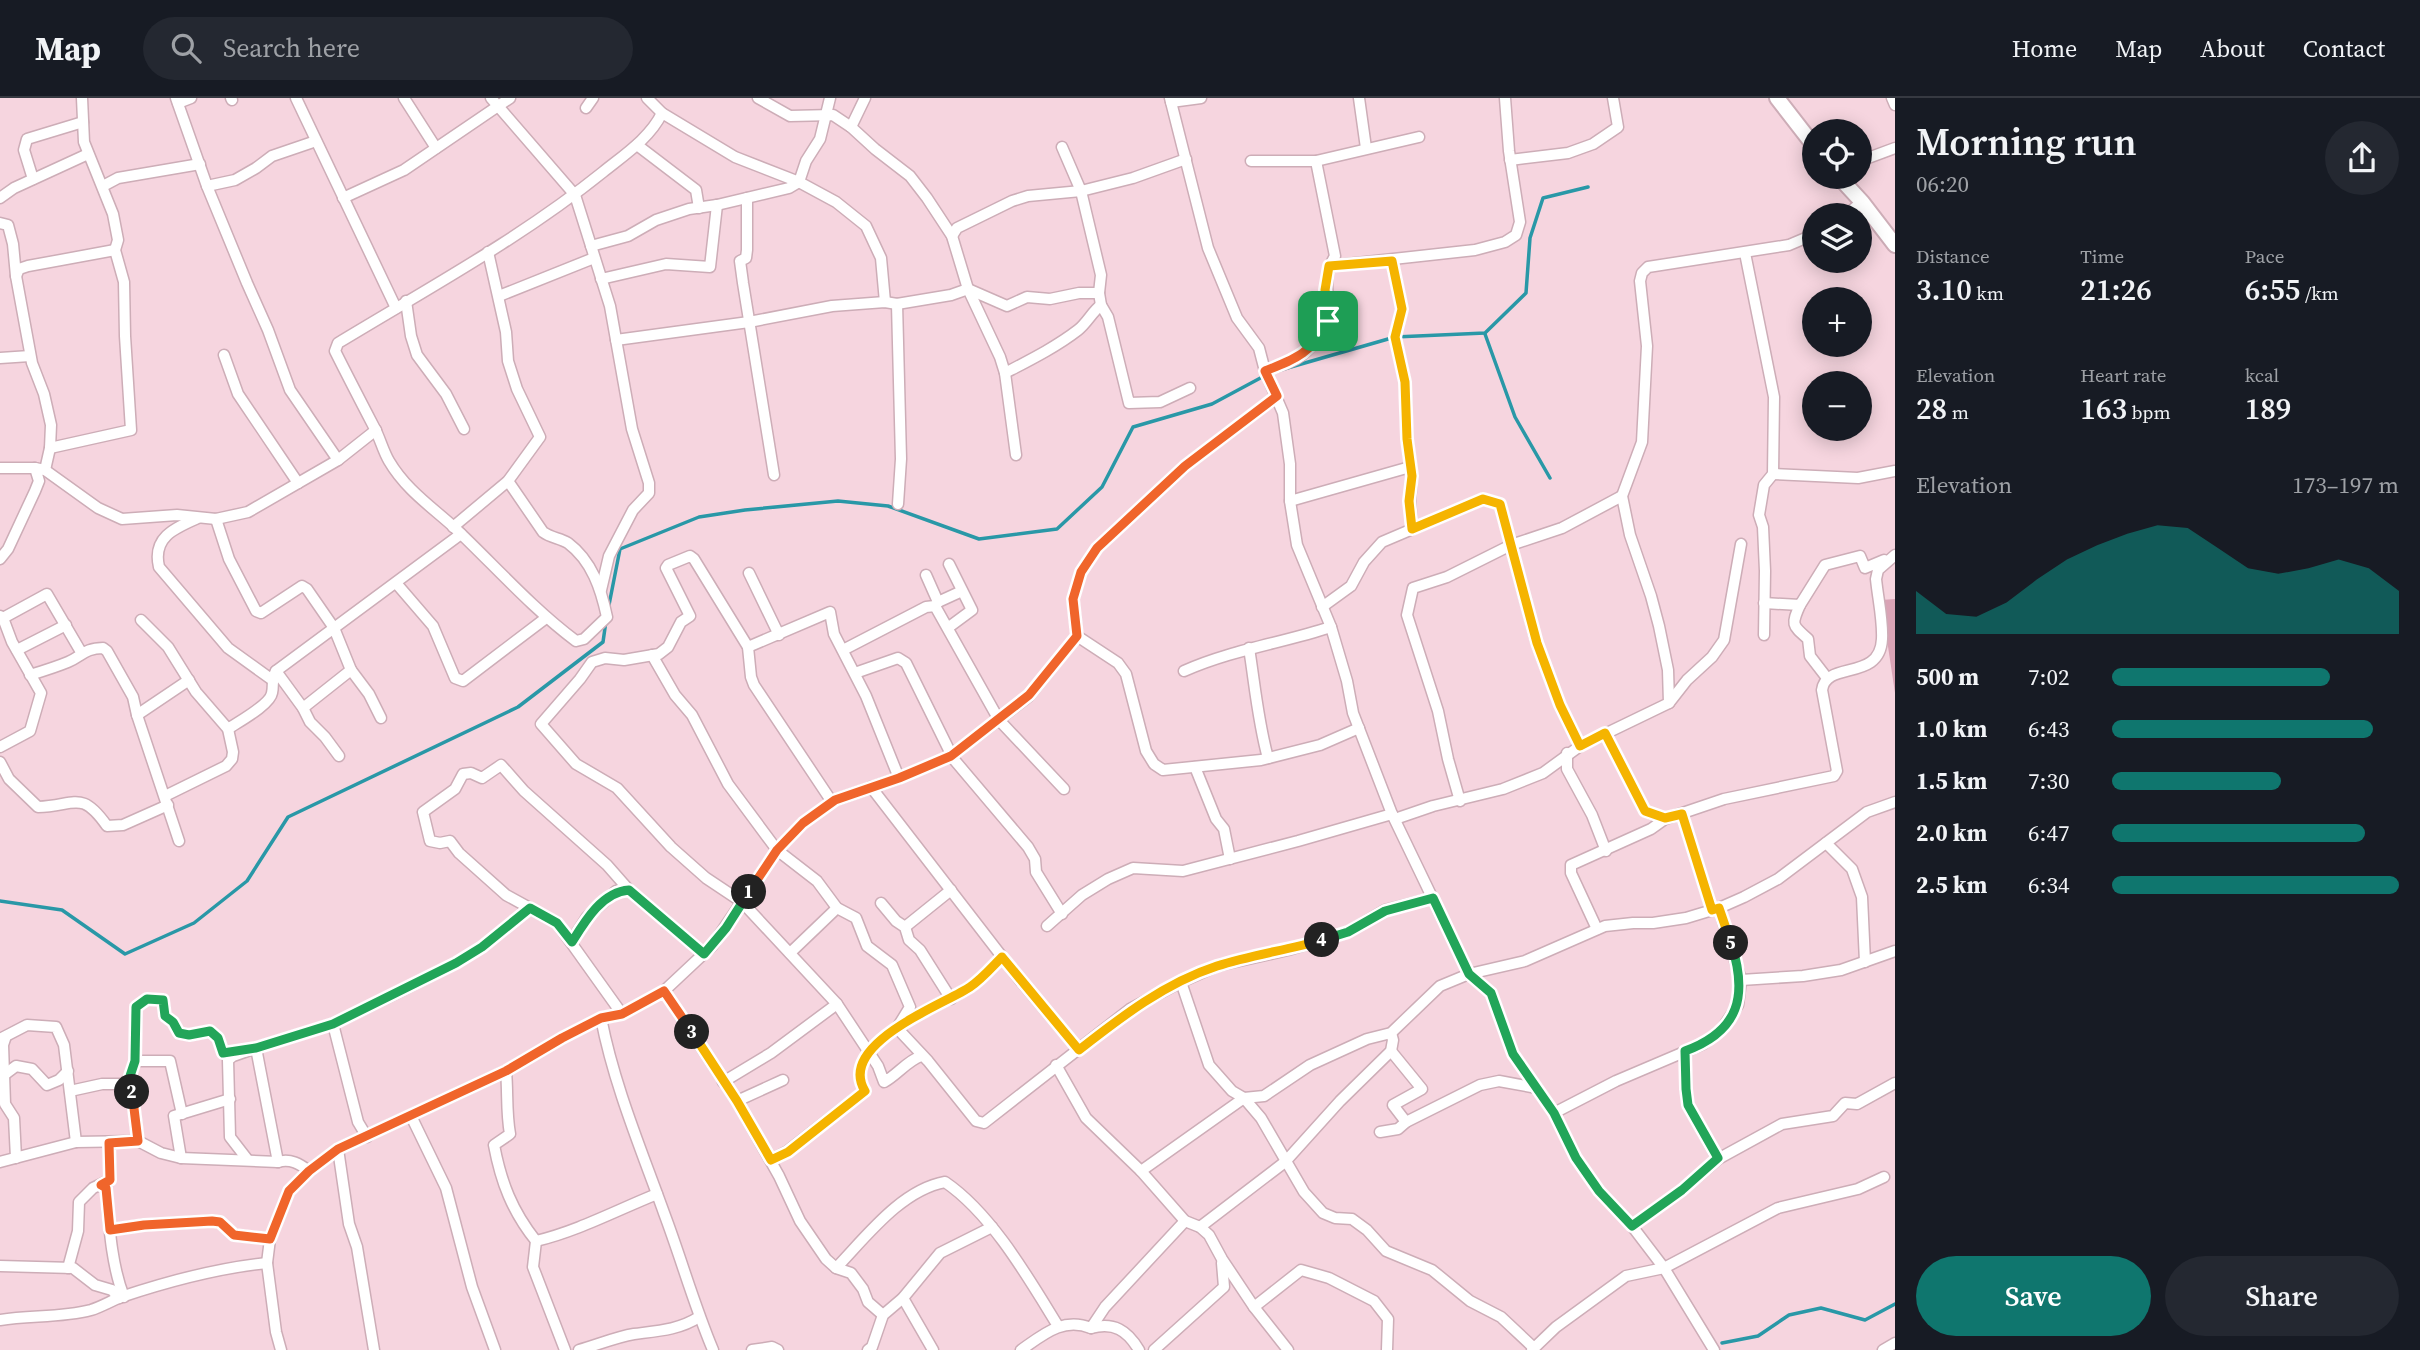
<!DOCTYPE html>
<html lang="en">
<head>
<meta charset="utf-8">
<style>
	body { margin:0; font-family:"Source Serif 4",serif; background:#242831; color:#f1f3f6; height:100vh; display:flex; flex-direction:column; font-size:26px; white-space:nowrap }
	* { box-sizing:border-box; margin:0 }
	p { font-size:23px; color:#9ea1a6 }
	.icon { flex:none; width:38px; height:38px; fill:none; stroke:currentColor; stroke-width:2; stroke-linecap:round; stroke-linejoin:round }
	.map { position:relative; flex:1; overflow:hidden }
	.details { display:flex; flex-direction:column; background:#171b24; width:525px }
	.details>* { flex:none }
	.fabs { position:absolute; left:1802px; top:21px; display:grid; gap:14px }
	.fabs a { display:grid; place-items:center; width:70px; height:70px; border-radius:50%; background:#171b24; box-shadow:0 4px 18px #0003; font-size:35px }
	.pin { position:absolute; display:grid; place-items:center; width:60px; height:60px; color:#fff; margin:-30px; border-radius:14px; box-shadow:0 4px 10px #0006 }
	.km { position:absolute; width:35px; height:35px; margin:-18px; border-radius:50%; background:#222; color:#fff; font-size:19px; line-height:35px; text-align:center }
	.round { display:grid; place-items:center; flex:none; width:74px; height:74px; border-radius:37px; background:#242831 }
	.overview { display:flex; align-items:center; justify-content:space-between; height:119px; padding:0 21px }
	h1 { font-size:38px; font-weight:600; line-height:52px }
	.figures { display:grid; grid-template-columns:repeat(3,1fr); gap:10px; height:119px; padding:7px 21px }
	.figures div { display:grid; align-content:center }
	.figures b { font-size:30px; font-weight:600 }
	.figures small { font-size:19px; font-weight:400 }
	.figures p { font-size:19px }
	.chart { height:196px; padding:14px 21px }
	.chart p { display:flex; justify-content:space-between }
	.chart svg { width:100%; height:126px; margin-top:7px; fill:#0f766e; opacity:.7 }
	.primary-button { display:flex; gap:14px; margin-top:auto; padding:14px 21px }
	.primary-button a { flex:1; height:80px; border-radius:42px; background:#0f766e; color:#fff; font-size:28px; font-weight:600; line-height:80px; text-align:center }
	.primary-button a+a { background:#242831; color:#f1f3f6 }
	ul { padding:0 21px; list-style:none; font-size:23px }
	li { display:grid; grid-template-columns:112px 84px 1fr; align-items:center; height:52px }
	li i { height:18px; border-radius:9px; background:#0f766e }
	header { display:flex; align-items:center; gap:42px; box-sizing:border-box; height:98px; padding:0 35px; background:#171b24; border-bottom:2px solid #363941 }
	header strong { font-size:33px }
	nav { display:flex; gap:38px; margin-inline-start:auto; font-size:24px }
	.search { width:490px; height:63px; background:#242831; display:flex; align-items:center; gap:18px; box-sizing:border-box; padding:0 24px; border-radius:38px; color:#9ea1a6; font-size:26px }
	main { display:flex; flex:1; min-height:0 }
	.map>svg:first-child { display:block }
	.green { fill:#d9a3b5 }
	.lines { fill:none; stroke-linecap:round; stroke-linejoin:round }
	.stream { stroke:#2998a7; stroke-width:3.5 }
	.street-casing { stroke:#cdadb7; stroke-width:13 }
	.secondary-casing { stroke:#cdadb7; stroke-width:18 }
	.street { stroke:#fff; stroke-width:10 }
	.secondary { stroke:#fff; stroke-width:14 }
	.split-1-casing { stroke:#fff; stroke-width:14 }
	.split-2-casing { stroke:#fff; stroke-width:14 }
	.split-3-casing { stroke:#fff; stroke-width:14 }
	.split-4-casing { stroke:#fff; stroke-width:14 }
	.split-5-casing { stroke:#fff; stroke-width:14 }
	.split-6-casing { stroke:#fff; stroke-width:14 }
	.split-1 { stroke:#f0652b; stroke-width:9 }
	.split-2 { stroke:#22a559; stroke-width:9 }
	.split-3 { stroke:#f0652b; stroke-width:9 }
	.split-4 { stroke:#f5b400; stroke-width:9 }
	.split-5 { stroke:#22a559; stroke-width:9 }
	.split-6 { stroke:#f5b400; stroke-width:9 }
</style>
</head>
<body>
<header>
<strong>Map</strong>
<div class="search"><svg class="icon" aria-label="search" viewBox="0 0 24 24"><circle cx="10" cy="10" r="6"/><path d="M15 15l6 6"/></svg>Search here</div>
<nav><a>Home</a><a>Map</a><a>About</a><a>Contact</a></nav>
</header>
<main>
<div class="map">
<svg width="1895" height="1252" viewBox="0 0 1895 1252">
	<rect width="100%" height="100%" fill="#f6d5df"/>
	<polygon class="green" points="1895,501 1895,595 1881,502"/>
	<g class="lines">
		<g class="stream">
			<polyline points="1485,236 1515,319 1550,380"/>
			<polyline points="1277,273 1395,239 1485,235 1526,195 1530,140 1543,100 1588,89"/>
			<polyline points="608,512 620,451 699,419 745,412 838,403 888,408 979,441 1057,431 1102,389 1133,329 1212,306 1266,277"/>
			<polyline points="0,803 62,812 125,856 194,825 247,783 288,719 518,609 603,544 606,523"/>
			<polyline points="1722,1245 1758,1238 1789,1217 1821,1210 1865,1222 1895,1206"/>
		</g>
		<g class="street-casing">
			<g id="street">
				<polyline points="176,0 207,88 247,185 268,232 290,292 338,362"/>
				<polyline points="231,0 232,2"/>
				<polyline points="296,0 396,210"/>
				<polyline points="404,0 436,50"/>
				<polyline points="491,0 575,97 610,208 632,331 649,385 649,395 633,412 609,458 601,492"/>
				<polyline points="647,0 662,15 735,59 799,84 836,104 866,128 881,160 885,204"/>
				<polyline points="758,0 790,18 833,17 851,29 875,51 910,78 927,100 952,138 968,191 1000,259 1005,275 1016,357"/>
				<polyline points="1170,0 1208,150 1237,220 1259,250 1265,273 1283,315 1290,366 1290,403 1297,447 1331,529 1347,583 1353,615 1392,716 1469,876 1491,895 1513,956 1554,1015 1576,1060 1599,1093 1632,1128 1664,1170 1714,1252"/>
				<polyline points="1359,0 1366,50"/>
				<polyline points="1892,0 1895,7"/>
				<polyline points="1171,4 1201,0"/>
				<polyline points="178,5 191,0"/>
				<polyline points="586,10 593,0"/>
				<polyline points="851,29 865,0"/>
				<polyline points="637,47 696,92 699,110"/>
				<polyline points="1062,49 1081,93 1101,177 1099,195 1101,207 1108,219 1129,305 1160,304 1190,290"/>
				<polyline points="1510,62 1568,55 1593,46 1618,29 1613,0"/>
				<polyline points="1251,63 1316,63 1419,39"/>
				<polyline points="1860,63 1895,50"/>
				<polyline points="33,81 24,52 27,41 83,24"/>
				<polyline points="103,88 118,80 200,66"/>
				<polyline points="207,88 235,82 256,70 272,58 316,43"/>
				<polyline points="0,100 14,90 88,56"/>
				<polyline points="343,100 404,72 510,0"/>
				<polyline points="747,100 747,152 746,160 740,163 743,185 774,377"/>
				<polyline points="1846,117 1862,104"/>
				<polyline points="0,125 8,127 13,146 16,178 32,265 44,296 51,327 50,350 45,372"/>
				<polyline points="952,138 957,130 1012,103 1028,98 1081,93 1133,80 1186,61"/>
				<polyline points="591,148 628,138 656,122 689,111 717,107 789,90 799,84 806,63 820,41 830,0"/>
				<polyline points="1745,155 1774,299 1773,376 1764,387 1759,417 1763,429 1765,473 1764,537"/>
				<polyline points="1392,163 1402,211 1395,239 1405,284 1407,341 1412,378 1410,403 1412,431"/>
				<polyline points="1329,168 1475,152 1505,144 1516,137 1520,124 1509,53 1505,0"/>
				<polyline points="16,178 19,171 28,168 115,152"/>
				<polyline points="601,181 666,166 710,169 717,107"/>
				<polyline points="499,198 594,160"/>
				<polyline points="406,203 411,238 417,257 446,296 464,331"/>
				<polyline points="897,206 901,361 898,406"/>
				<polyline points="616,242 749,224 832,208 885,204 897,206 951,197 968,191 1007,208 1027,199 1050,201 1079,195 1099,195"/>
				<polyline points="224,257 238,296 298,385"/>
				<polyline points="0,260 30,258"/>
				<path d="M 1265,273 C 1275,269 1287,266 1296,261 C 1309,254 1331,227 1329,212 C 1327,191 1324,176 1335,158 L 1316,63"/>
				<path d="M 1005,275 C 1030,262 1056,249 1078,232 C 1087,225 1092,214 1101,207"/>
				<polyline points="50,350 131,332 125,238 124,184 115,152 118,142 113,116 84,44 82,0"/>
				<polyline points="0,370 35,370 45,372 98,410 122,421 177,417 216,421 248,414 338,362 376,332"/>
				<polyline points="1773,376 1858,380 1895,373"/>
				<path d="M 508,383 L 543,434 C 551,440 560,440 568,445 C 592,463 601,491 607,519 L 584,541 L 576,543 C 532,510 496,469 456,431 C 432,409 406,392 389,363 C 383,353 380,340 374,329 C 361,304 348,279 335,253 L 338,245 C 427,191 521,140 603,74 C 624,57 650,40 662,15"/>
				<polyline points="1290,403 1410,369"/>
				<path d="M 198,420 C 175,430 152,439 159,469 L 228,550 L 271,581"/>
				<polyline points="216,421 229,461 256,513 261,515 302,488 307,491 334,530 351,572 303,610"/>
				<polyline points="453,429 508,383 540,339 517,291 508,263 506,234 488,154"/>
				<polyline points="0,461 8,451 35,393 39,383 35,370"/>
				<polyline points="949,466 972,512 949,529"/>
				<polyline points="749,475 779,537"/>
				<polyline points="926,477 938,504 935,508 999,622 1064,691"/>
				<polyline points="396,485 433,528 455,580 463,583 546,520"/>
				<polyline points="938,504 962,493"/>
				<polyline points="1764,505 1800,507 1825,467 1860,458 1865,470 1884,462"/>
				<path d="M 1800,507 C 1791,527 1792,527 1808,541 L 1810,558 L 1827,580"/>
				<polyline points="1322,509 1351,488 1364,464 1382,444 1483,401 1500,406 1537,546 1560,607 1580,648"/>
				<polyline points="0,518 3,520 12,544 41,595 30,633 0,649"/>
				<polyline points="3,520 47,496 81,554"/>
				<polyline points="141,522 168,549 196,594 228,631 233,654 232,661 226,668 165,698"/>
				<polyline points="1077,538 1118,565 1126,576 1146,653 1154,666 1163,672 1261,662 1320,647 1359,630"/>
				<polyline points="748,549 830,514 834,536 866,598 899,680"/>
				<path d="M 1249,550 C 1255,588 1258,624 1268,660"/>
				<polyline points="17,552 66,527"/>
				<polyline points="843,552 926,509 935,508"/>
				<polyline points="652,557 675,597 692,617 728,686 777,752 817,783 837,810 856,820 867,848 892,867 910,909 897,930 928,963 976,1023 984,1025 1130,911 1181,884 1217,868 1288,852 1348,834 1385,812 1433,800"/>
				<polyline points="351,572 369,596 381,620"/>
				<polyline points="276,573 303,610 310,624 325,639 339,658"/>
				<path d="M 1184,573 C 1231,552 1282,545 1331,529"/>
				<polyline points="855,575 898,560 906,565 951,656"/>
				<path d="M 30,577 C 43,573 56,569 68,564 C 82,558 85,550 103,550 L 107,553 L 133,599 L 137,617 L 179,743"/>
				<polyline points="1669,605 1687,582 1712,559 1724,542 1741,446"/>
				<polyline points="137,617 189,582"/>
				<path d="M 228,631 C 238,624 270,607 272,595 C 274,586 271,582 276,573 L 461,436"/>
				<polyline points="1605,635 1645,713 1665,721"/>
				<polyline points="1567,655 1567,671 1592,717 1606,753"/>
				<polyline points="951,658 1028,749 1035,761 1036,774 1062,816"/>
				<path d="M 0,664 L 9,681 L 38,709 C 75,708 81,691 107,728 L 123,727 L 168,707"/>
				<polyline points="1195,669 1216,721 1224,731 1230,761"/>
				<polyline points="871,689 1020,882 1079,952"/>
				<polyline points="1460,703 1448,661 1438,613 1407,517 1413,490 1447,479 1511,447 1562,430 1622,398"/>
				<path d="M 832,704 L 754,587 L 751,579 L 748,549 L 694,461 L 690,458 L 668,467 L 666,470 L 690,518 L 681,524 L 668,549 L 659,556 L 624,562 L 605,560 L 592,564 L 580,581 L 541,626 L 576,666 L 617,690 L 671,749 L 706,780 L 742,804 L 837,906 L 878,968 L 884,984 C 897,977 907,963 921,958"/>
				<polyline points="1682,716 1712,812"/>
				<polyline points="1395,721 1433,708 1503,691 1543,675 1580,648 1669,605 1668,572 1659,528 1651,498 1630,437 1622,398 1642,344 1647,248 1640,183 1642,175 1648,169 1789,147 1815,136"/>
				<polyline points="1826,745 1852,771 1862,799 1865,864"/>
				<polyline points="881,805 896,823 905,829 909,842 920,852 951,901"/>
				<polyline points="1047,828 1082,797 1108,781 1133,770 1183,773 1298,743 1392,716"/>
				<polyline points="905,829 951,792"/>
				<path d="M 1597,831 L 1571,775 L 1571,767 L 1651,731 L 1665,721 L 1724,701 L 1834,678 L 1837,673 L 1822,592 C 1826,562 1880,584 1882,541 C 1883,522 1878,501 1876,481 L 1878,472 L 1895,457"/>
				<polyline points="571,844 587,819 616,793 629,792"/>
				<polyline points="790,855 837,810"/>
				<polyline points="1741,882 1803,878 1841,872 1895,853"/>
				<polyline points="1181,884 1209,967 1232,993 1244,1000 1261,1020 1304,1094 1323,1115 1335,1120 1352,1121 1367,1132 1386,1153 1432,1172 1470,1203 1501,1219 1534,1250"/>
				<polyline points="664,893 737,1003 779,1078 800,1123 826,1161 836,1170 851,1175 863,1191 868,1204 883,1217"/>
				<polyline points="622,916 557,825 506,797 459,755 450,743 440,745 430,743 423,714 455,691 463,676 471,675 482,680 501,667 524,693 607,767 629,792 704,856"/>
				<path d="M 601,920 C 614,987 641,1051 664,1115 C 681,1160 694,1207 713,1252"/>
				<polyline points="333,926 358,1024 367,1039"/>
				<polyline points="0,941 27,927 56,929 64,947 76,1044"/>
				<polyline points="5,941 3,947 5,1006 14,1020 16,1060"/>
				<polyline points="256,950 278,1064"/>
				<polyline points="1391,953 1422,991 1393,1007 1406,1024"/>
				<polyline points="1685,953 1686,991 1688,1007 1718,1061"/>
				<polyline points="135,963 170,963 182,1016"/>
				<polyline points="1056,967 1086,1020 1141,1073 1185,1123 1200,1129 1209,1137 1222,1161 1254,1209 1288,1252"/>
				<path d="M 506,973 C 508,994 506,1014 510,1036 L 494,1047 C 501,1084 512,1113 536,1143 L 533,1169 L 565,1252"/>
				<polyline points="4,977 16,968 32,971 47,987 59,982 68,973"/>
				<polyline points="723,984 771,955 837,906"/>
				<polyline points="70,993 102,986 131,986"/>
				<polyline points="737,1003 783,982"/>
				<polyline points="1554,1015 1616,983 1703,946 1722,931 1738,907 1741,882 1719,810"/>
				<polyline points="411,1018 446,1090 472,1189 495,1252"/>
				<polyline points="1380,1034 1398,1031 1406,1024 1480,987 1499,983 1537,990"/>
				<polyline points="138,1043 130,978 135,963 136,909 147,901 163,902 165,918 173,924 179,935 189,937 210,933 218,940 223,955 238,953"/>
				<polyline points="338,1051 349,1126 357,1149 374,1252"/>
				<polyline points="181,1060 174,1018 230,1001"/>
				<polyline points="247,1061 230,1039 228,962 233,958 256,950 333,926 397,895 456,865 482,849 530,810"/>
				<path d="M 771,1062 L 788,1053 L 865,993 C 836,946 943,907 970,889 C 982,881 992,869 1002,859"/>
				<path d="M 0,1064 L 76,1044 L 138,1043 L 161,1055 L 181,1060 L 278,1064 C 290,1060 300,1066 309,1073"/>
				<polyline points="1141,1073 1244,1000 1264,998 1310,967 1367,941 1391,935 1440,888 1469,876 1525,863 1605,828 1633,825 1653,825 1686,820 1719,810 1744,799 1778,781 1867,714 1895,704"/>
				<path d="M 101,1087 L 106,1090 C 109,1125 111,1166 124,1199"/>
				<polyline points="1632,1128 1682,1092 1718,1061 1782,1026 1833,1018 1845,1005 1857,1006 1895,985"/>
				<polyline points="1200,1129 1285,1064 1340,1003 1391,953 1393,942 1391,935"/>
				<polyline points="110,1132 143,1127 212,1123 220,1124 234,1137 270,1141"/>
				<path d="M 536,1143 C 578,1133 617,1112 657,1096"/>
				<polyline points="0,1168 73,1170 95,1187 112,1192 119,1200"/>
				<polyline points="68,1170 78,1133 79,1104 93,1090 110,1082 109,1045"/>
				<path d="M 836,1170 C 866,1139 901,1092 945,1084 C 992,1116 1029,1181 1058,1228"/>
				<polyline points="903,1200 933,1252"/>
				<polyline points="1254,1209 1301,1172 1329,1180 1374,1203 1388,1221 1387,1252"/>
				<path d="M 0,1222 C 30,1217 61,1220 91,1212 C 101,1209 111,1203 121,1199 C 169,1183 217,1170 267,1165"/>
				<path d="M 1091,1230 C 1114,1224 1127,1232 1139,1252"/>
				<polyline points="281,1252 276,1234 267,1165 270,1141 289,1093 309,1073 338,1051 506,973 562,940 601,920 622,916 664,893 712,848 777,752 803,725 835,702 899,680 951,658 1029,598 1077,538 1073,501 1081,474 1097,450 1185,368 1277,298"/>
				<path d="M 579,1252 C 597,1247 616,1239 634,1236 C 657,1233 679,1232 699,1219"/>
				<polyline points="752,1252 772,1249 778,1252"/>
				<polyline points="868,1252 872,1249 883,1217 903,1200 940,1155 992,1129"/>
				<path d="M 1021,1252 C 1044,1236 1063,1219 1091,1230 L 1105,1209 L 1185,1123"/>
				<polyline points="1154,1252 1224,1189 1222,1165"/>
				<polyline points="1532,1252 1556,1229 1626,1178 1664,1170 1778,1110 1858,1091 1884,1079"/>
				<polyline points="1883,1252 1895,1245"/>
			</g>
		</g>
		<g class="secondary-casing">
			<g id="secondary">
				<polyline points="1777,0 1815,49"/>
				<polyline points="1839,79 1862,104 1895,147"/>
			</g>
		</g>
		<use href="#street" class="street"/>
		<use href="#secondary" class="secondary"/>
	</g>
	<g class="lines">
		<g class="split-1-casing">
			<path id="split-1" d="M 749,794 L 777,752 L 803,725 L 835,702 L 899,680 L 951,658 L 1029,597 L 1077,538 L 1073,501 L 1081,474 L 1097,450 L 1185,368 L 1277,298 L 1265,273 C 1298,260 1310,256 1328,223"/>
		</g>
		<g class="split-2-casing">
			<path id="split-2" d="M 132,994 L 130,978 L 135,963 L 136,909 L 147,901 L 163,902 L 165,918 L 173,924 L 179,935 L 189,937 L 210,933 L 218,940 L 223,955 L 256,950 L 333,926 L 456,865 L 482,849 L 530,810 L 557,825 L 572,844 C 585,823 602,794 629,792 L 704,856 L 726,830 L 749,794"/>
		</g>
		<g class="split-3-casing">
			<polyline id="split-3" points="132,994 138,1043 109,1045 110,1082 101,1087 106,1090 110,1132 144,1127 212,1123 220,1124 234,1137 270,1141 289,1093 309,1073 338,1051 506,973 562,940 601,920 622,916 664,893 692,934"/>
		</g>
		<g class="split-4-casing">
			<path id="split-4" d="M 692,934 L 737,1003 L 771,1062 L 788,1054 L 865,993 C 836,946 943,907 970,889 C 982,881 992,869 1002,859 L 1079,952 C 1121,919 1165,885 1217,868 C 1251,857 1288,852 1322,842"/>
		</g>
		<g class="split-5-casing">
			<path id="split-5" d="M 1322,842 L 1348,834 L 1385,813 L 1433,800 L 1469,876 L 1491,895 L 1513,956 L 1554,1015 L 1576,1060 L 1599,1093 L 1632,1128 L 1682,1092 L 1718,1060 L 1688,1007 L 1686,991 L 1685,953 C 1740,933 1748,897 1731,845"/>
		</g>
		<g class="split-6-casing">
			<polyline id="split-6" points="1328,223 1330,215 1325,192 1329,168 1392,163 1402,211 1395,239 1405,284 1407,341 1412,378 1409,403 1412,431 1483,401 1500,406 1537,545 1560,607 1580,648 1605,635 1645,713 1665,720 1682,716 1712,812 1719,810 1731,845"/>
		</g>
		<use href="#split-1" class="split-1"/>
		<use href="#split-2" class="split-2"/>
		<use href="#split-3" class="split-3"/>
		<use href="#split-4" class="split-4"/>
		<use href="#split-5" class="split-5"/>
		<use href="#split-6" class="split-6"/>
	</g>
</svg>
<div class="fabs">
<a><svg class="icon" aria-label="locate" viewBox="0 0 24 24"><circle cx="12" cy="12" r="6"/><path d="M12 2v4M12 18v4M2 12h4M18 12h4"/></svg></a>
<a><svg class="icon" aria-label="layers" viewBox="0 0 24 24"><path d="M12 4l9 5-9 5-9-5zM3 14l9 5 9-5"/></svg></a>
<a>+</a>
<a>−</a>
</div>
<div class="pin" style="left:1328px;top:223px;background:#1e9e55"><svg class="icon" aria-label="arrive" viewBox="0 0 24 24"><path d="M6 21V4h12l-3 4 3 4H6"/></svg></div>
<b class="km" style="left:749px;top:794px">1</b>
<b class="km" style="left:132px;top:994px">2</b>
<b class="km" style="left:692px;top:934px">3</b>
<b class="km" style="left:1322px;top:842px">4</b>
<b class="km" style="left:1731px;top:845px">5</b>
</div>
<section class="details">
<div class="overview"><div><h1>Morning run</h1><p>06:20</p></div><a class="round"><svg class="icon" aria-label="share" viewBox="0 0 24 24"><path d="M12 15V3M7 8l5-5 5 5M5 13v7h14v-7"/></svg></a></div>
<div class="figures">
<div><p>Distance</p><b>3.10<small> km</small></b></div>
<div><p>Time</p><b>21:26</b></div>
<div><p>Pace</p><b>6:55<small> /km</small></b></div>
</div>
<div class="figures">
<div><p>Elevation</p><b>28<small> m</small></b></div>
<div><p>Heart rate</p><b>163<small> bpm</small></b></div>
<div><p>kcal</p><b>189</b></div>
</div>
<div class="chart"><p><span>Elevation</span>173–197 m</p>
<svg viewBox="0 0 160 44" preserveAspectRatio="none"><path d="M0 44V29L10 37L20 38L30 33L40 25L50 18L60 13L70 9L80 6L90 7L100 14L110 21L120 23L130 21L140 18L150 21L160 29V44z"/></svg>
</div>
<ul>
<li><b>500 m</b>7:02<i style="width:76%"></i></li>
<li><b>1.0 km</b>6:43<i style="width:91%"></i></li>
<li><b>1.5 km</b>7:30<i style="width:59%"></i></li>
<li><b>2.0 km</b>6:47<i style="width:88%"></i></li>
<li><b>2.5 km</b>6:34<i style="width:100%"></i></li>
</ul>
<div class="primary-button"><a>Save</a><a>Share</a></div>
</section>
</main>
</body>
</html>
